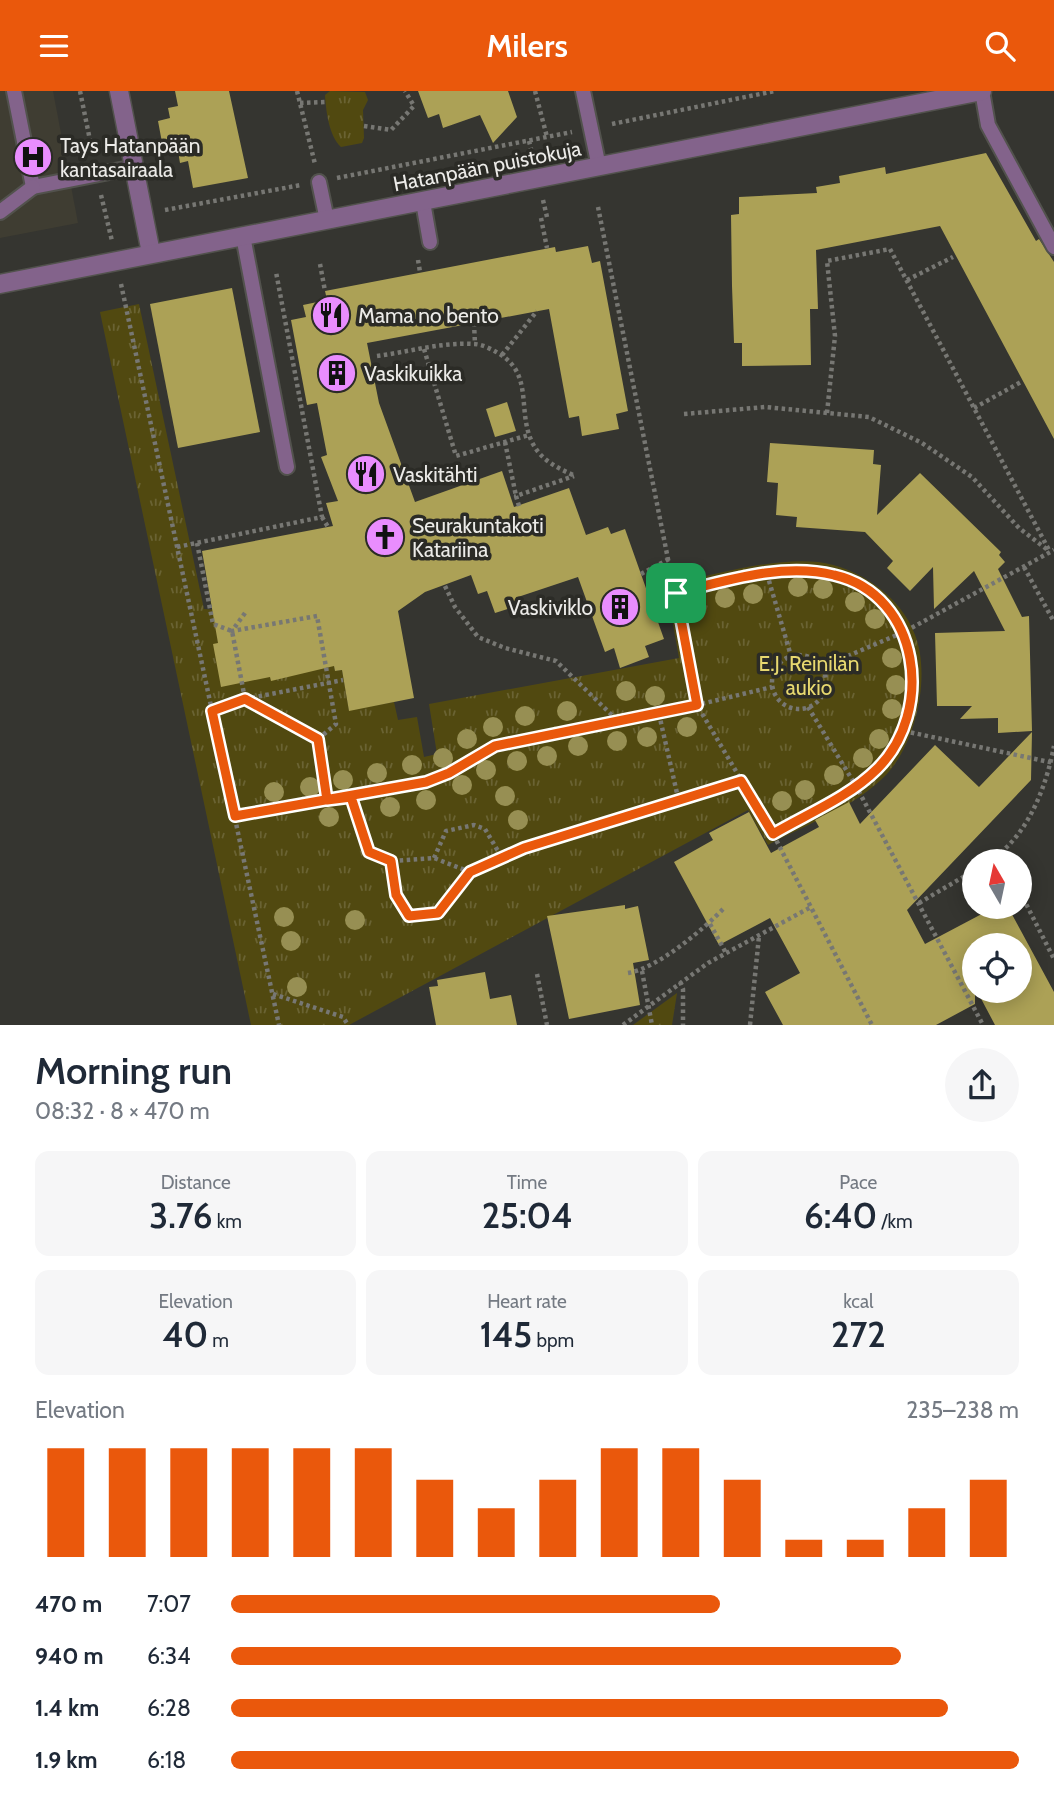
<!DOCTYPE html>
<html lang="en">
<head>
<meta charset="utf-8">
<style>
	body { margin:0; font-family:Cabin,sans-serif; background:#f6f6f7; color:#1f2937; height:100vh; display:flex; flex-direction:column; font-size:26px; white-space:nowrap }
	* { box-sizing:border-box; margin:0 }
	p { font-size:23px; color:#747a83 }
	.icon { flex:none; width:38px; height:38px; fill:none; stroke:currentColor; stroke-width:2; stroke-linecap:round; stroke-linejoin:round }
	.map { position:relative; height:934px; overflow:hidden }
	.side { display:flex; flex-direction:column; background:#fff; flex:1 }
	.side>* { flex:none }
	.needle { width:46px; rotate:351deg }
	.fabs { position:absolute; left:962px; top:758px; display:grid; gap:14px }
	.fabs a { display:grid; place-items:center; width:70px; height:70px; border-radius:50%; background:#fff; box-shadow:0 4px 18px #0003; font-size:35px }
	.pin { position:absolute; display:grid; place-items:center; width:60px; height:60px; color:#fff; margin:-30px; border-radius:14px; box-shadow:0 4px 10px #0006 }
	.round { display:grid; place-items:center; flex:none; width:74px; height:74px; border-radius:37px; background:#f6f6f7 }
	.head { display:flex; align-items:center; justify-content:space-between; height:119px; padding:0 35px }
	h1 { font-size:38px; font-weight:600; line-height:52px }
	.figures { display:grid; grid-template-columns:repeat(3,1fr); gap:10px; height:119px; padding:7px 35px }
	.figures div { display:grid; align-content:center; border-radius:14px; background:#f6f6f7; text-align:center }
	.figures b { font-size:35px; font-weight:600 }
	.figures small { font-size:19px; font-weight:400 }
	.figures p { font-size:19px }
	.chart { height:196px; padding:14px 35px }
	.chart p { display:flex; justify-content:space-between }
	.chart svg { width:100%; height:126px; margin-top:7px; stroke:#ea580c; stroke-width:6 }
	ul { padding:0 35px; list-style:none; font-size:23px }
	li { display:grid; grid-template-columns:112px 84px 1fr; align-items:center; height:52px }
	li i { height:18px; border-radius:9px; background:#ea580c }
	header { display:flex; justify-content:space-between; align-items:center; height:91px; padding:0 35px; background:#ea580c; color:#fff; font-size:32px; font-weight:600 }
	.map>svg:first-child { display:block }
	.built { fill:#3f3d32 }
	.grass { fill:url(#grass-tufts) }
	.building { fill:#aca156 }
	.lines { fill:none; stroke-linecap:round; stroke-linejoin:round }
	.lane-casing { stroke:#52524d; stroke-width:18 }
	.street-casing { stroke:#52524d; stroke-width:21 }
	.path { stroke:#777773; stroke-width:4.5; stroke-dasharray:3.5 3.5; stroke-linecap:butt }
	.lane { stroke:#83638b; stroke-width:14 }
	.street { stroke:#83638b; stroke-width:18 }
	.tree { fill:#978f53 }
	.route-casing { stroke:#fff; stroke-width:14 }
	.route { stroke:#ea580c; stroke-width:9 }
	.labels { text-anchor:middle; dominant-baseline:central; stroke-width:7; stroke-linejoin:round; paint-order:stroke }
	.poi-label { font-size:21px; fill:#ecebe8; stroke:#2b2b26; text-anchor:start }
	.street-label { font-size:21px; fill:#ecebe8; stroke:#2b2b26 }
	.park-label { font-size:21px; fill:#e7d86f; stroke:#2b2b26 }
</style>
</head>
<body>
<header><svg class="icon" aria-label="menu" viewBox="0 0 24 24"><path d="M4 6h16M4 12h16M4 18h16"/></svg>Milers<svg class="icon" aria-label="search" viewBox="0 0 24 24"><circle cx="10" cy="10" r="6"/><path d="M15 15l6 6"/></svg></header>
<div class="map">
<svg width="1054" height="934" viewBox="0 0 1054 934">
	<defs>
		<pattern id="grass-tufts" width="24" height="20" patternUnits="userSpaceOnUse" patternTransform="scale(1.75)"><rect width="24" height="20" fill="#514910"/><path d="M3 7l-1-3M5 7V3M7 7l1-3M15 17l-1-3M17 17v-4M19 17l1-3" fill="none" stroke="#6a6333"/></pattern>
	</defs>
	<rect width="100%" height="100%" fill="#353530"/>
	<polygon class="built" points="0,0 53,0 78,132 0,147"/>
	<g class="grass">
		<path d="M 330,0 L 365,1 L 368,9 L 363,19 L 364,47 L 362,52 L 341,56 C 329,45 326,20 325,4 Z"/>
		<path d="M 139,213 L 204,518 L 325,526 L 335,580 L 342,579 L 349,619 L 394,611 L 398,629 L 417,626 L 424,666 L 437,663 L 429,613 L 679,567 L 666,494 C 711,485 772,466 818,471 C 858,476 901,505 915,544 C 931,585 916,652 886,684 C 855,716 807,733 768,754 L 748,719 L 349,934 L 251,934 L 100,221 Z"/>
		<polygon points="677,902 672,934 633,934"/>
	</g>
	<g class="building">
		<polygon points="175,0 229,0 248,87 193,97 188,70 180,72 178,60 164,62 158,30 170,27 168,17 178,15"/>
		<polygon points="418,0 508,0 517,26 493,52 480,24 443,37 439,23 428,27"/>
		<polygon points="986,62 1036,150 1039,148 1054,171 1054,348 940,135 816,159 818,218 810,218 811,274 742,275 742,252 734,252 732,195 731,124 739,123 739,106 817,102 816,96 840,92 839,85 885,76 886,83"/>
		<polygon points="588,155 592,172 600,170 628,320 616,323 619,338 582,345 579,325 569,327 549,218 367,252 379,312 415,411 502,380 514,416 569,397 586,444 608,436 611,443 625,438 664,548 645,555 649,566 620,577 614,557 605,561 578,486 518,506 520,514 495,522 487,500 478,503 471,484 425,501 398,520 414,607 349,620 342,579 335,580 334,575 271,590 270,586 221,596 213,553 218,552 202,460 333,435 326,412 338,410 321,366 327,364 317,312 307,314 291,229 306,226 303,214 327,209 325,200 555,156 556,161"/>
		<polygon points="232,197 260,341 178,357 150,213"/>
		<polygon points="507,311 516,340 495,346 486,318"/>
		<polygon points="770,352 874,359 873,373 881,374 877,424 920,382 1001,461 999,464 1005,471 998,478 1022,526 1029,525 1032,640 998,642 998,627 960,628 972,615 937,615 935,542 1005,540 974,480 934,518 933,476 910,500 887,477 893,470 865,441 796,436 797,426 776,424 778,392 767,391"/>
		<polygon points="1032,641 1031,689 907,819 925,853 995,816 1008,816 1054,901 1054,934 995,934 977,900 1020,900 1020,854 975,854 975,913 936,934 783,934 765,901 800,882 770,827 719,854 674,771 713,749 709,742 749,721 771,762 819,736 815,729 849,711 860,733 935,654 979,696"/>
		<polygon points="625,814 625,818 638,815 649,869 633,872 640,914 569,928 547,825"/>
		<polygon points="485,881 490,908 511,904 517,934 436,934 429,896 438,895 437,889"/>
	</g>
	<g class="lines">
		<g class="lane-casing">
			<g id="lane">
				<polyline points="14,0 33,96 135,76"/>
				<polyline points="583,0 599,76"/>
				<polyline points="982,0 988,34 1054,156"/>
				<polyline points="319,91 327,129"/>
				<polyline points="423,111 430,151"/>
				<polyline points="0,121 33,96"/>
				<polyline points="243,145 287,376"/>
			</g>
		</g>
		<g class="street-casing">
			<g id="street">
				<polyline points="119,0 151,162"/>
				<polyline points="0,193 982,0"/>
			</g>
		</g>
		<g class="path">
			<polyline points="80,0 93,64"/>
			<polyline points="297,0 315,73"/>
			<polyline points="535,0 547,46"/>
			<polyline points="300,12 325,11"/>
			<polyline points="612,33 775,0"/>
			<polyline points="364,35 391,39 414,15 405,0"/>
			<polyline points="529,50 533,66"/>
			<polyline points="337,87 572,41"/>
			<polyline points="101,104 112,150"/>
			<polyline points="543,109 547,126"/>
			<polyline points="598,116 697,614 773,743 872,934"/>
			<polyline points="165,119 301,94"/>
			<polyline points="541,127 547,157"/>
			<polyline points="418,169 420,181"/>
			<polyline points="320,173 325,200"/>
			<polyline points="907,189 953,166"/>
			<polyline points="121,193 279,934"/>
			<polyline points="474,232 475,253"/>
			<polyline points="424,258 456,365 529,344"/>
			<polyline points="502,264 537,220"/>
			<path d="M 377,265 C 408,261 442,251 473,253 C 482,253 491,258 498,262 C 535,283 516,321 533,353 C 542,370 558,377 575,385"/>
			<polyline points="974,317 1021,291"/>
			<polyline points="827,322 835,245 827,170 890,158 1050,461"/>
			<polyline points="684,323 765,316 869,326 922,352 972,386 1019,437 1049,460"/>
			<polyline points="505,351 516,405"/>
			<polyline points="519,415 516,405 574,385"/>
			<polyline points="322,426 328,436"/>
			<polyline points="197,452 213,533 232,540 245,608 318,648 327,709"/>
			<polyline points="177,456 322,426 276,181"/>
			<polyline points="1024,476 1054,531"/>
			<polyline points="641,483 669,468"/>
			<polyline points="767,483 791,565"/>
			<polyline points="445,495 455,516 478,546 505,557 556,570 618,630"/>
			<path d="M 676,502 C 725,490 783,472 834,483 C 921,504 935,620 877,678 C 849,706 807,723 773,743"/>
			<polyline points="245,522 232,540 317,525 336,633 318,648"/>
			<circle cx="799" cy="591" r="27"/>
			<polyline points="822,576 904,541 1054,459"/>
			<polyline points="808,616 856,695 983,934"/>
			<polyline points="212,620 245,608 343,589"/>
			<polyline points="659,623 679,711"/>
			<polyline points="904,640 1054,672"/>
			<polyline points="351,706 368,761 391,770 434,767 470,781 524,757 741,690"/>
			<polyline points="235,725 426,691 448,682 495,655 659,623 772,596"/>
			<polyline points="1001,763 1004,770"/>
			<polyline points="434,767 446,740 474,734 485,738 502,767"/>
			<polyline points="391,770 396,804 409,825 437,822 470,781"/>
			<path d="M 989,770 C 1027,747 1046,697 1054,655"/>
			<polyline points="1020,801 1054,868"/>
			<polyline points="919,812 975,779"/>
			<polyline points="710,833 726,862"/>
			<polyline points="642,880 652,934"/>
			<path d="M 628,882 C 658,877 704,838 725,816"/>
			<polyline points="537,883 547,934"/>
			<polyline points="680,891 683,898 683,934"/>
			<polyline points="273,903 343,926 348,934"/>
			<polyline points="623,934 708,872 811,816"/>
			<polyline points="750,934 759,845"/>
		</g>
		<use href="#lane" class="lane"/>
		<use href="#street" class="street"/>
	</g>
	<g class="tree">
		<circle cx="798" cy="496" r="10"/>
		<circle cx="823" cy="498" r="10"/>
		<circle cx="753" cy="503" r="10"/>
		<circle cx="725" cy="507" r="10"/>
		<circle cx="855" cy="511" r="10"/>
		<circle cx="695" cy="512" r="10"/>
		<circle cx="875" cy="528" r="10"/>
		<circle cx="892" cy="567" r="10"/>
		<circle cx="896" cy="594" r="10"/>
		<circle cx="626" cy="600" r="10"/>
		<circle cx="655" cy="605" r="10"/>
		<circle cx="892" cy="618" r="10"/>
		<circle cx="567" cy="620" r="10"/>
		<circle cx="525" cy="625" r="10"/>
		<circle cx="493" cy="636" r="10"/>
		<circle cx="687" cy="636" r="10"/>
		<circle cx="647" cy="646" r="10"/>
		<circle cx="467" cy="648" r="10"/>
		<circle cx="879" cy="648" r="10"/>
		<circle cx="617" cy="650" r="10"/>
		<circle cx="578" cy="655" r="10"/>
		<circle cx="547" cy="665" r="10"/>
		<circle cx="443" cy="667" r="10"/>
		<circle cx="863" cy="667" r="10"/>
		<circle cx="517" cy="670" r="10"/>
		<circle cx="412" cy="674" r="10"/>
		<circle cx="486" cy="679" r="10"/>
		<circle cx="377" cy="682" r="10"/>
		<circle cx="834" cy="684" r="10"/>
		<circle cx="343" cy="689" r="10"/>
		<circle cx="462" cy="694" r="10"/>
		<circle cx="310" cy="696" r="10"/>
		<circle cx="805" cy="699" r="10"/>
		<circle cx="274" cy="701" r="10"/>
		<circle cx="505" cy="705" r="10"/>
		<circle cx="426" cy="709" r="10"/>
		<circle cx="782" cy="710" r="10"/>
		<circle cx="390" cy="716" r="10"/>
		<circle cx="329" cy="726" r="10"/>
		<circle cx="518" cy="729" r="10"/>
		<circle cx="284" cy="826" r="10"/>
		<circle cx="355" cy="829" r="10"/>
		<circle cx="291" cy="850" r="10"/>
		<circle cx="297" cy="896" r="10"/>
	</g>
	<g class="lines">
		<g class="route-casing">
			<path id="route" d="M 676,502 L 697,614 L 495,655 L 449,682 L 426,691 L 235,725 L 212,620 L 245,608 L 318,648 L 327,709 L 351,706 L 369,761 L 391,770 L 396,804 L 409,825 L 438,822 L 470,781 L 524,757 L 741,690 L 773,743 C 807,723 849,706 877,678 C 935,621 921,504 834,484 C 783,471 725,490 676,502"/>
		</g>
		<use href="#route" class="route"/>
	</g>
	<defs>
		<g id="hospital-disc" transform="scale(2.0125)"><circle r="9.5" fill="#e98dfe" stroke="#2b2b26"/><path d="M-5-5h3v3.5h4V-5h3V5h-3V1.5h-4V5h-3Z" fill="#111"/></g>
		<g id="restaurant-disc" transform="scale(2.0125)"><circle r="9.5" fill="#e98dfe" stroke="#2b2b26"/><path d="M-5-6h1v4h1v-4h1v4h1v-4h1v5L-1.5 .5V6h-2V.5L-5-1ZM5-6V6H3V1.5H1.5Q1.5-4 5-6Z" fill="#111"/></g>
		<g id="building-disc" transform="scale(2.0125)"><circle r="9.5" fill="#e98dfe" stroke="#2b2b26"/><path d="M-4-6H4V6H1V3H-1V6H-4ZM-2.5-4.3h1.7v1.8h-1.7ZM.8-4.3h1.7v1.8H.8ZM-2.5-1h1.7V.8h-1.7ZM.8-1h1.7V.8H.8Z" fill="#111"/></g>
		<g id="church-disc" transform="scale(2.0125)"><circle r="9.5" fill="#e98dfe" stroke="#2b2b26"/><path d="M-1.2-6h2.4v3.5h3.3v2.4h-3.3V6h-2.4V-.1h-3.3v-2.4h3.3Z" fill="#111"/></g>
	</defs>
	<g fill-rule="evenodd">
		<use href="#hospital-disc" x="33" y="66"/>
		<use href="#restaurant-disc" x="331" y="224"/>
		<use href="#building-disc" x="337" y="282"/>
		<use href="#restaurant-disc" x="366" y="383"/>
		<use href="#church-disc" x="385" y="446"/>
		<use href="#building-disc" x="620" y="516"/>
	</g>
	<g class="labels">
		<g class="poi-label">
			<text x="60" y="54">Tays Hatanpään<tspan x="60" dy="24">kantasairaala</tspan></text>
			<text x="358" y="224">Mama no bento</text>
			<text x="364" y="282">Vaskikuikka</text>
			<text x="393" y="383">Vaskitähti</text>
			<text x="412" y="434">Seurakuntakoti<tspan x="412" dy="24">Katariina</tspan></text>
			<text x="593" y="516" text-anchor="end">Vaskiviklo</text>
		</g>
		<g class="street-label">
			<text transform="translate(487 75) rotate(-11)">Hatanpään puistokuja</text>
		</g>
		<g class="park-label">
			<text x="809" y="572">E.J. Reinilän<tspan x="809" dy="24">aukio</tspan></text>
		</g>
	</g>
</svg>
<div class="fabs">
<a><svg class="needle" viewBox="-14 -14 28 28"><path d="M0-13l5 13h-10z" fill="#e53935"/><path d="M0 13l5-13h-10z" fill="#747a83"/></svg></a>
<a><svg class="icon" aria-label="locate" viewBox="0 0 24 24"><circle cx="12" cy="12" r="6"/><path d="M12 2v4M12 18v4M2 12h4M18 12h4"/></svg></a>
</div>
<div class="pin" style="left:676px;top:502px;background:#1e9e55"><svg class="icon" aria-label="arrive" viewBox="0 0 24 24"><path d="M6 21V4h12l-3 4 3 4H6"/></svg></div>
</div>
<section class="side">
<div class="head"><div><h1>Morning run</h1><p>08:32 · 8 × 470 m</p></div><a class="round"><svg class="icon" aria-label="share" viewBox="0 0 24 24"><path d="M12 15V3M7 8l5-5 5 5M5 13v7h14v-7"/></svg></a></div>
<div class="figures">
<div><p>Distance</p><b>3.76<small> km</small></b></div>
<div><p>Time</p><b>25:04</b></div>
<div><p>Pace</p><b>6:40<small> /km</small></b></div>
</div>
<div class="figures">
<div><p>Elevation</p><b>40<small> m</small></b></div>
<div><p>Heart rate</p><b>145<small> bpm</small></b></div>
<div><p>kcal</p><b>272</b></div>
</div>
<div class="chart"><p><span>Elevation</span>235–238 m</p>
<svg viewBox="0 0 160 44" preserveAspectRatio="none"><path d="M5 44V6M15 44V6M25 44V6M35 44V6M45 44V6M55 44V6M65 44V17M75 44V27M85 44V17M95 44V6M105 44V6M115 44V17M125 44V38M135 44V38M145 44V27M155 44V17"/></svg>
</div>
<ul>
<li><b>470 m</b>7:07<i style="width:62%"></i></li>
<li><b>940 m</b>6:34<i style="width:85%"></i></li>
<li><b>1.4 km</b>6:28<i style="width:91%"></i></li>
<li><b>1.9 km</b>6:18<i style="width:100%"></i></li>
</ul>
</section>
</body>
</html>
